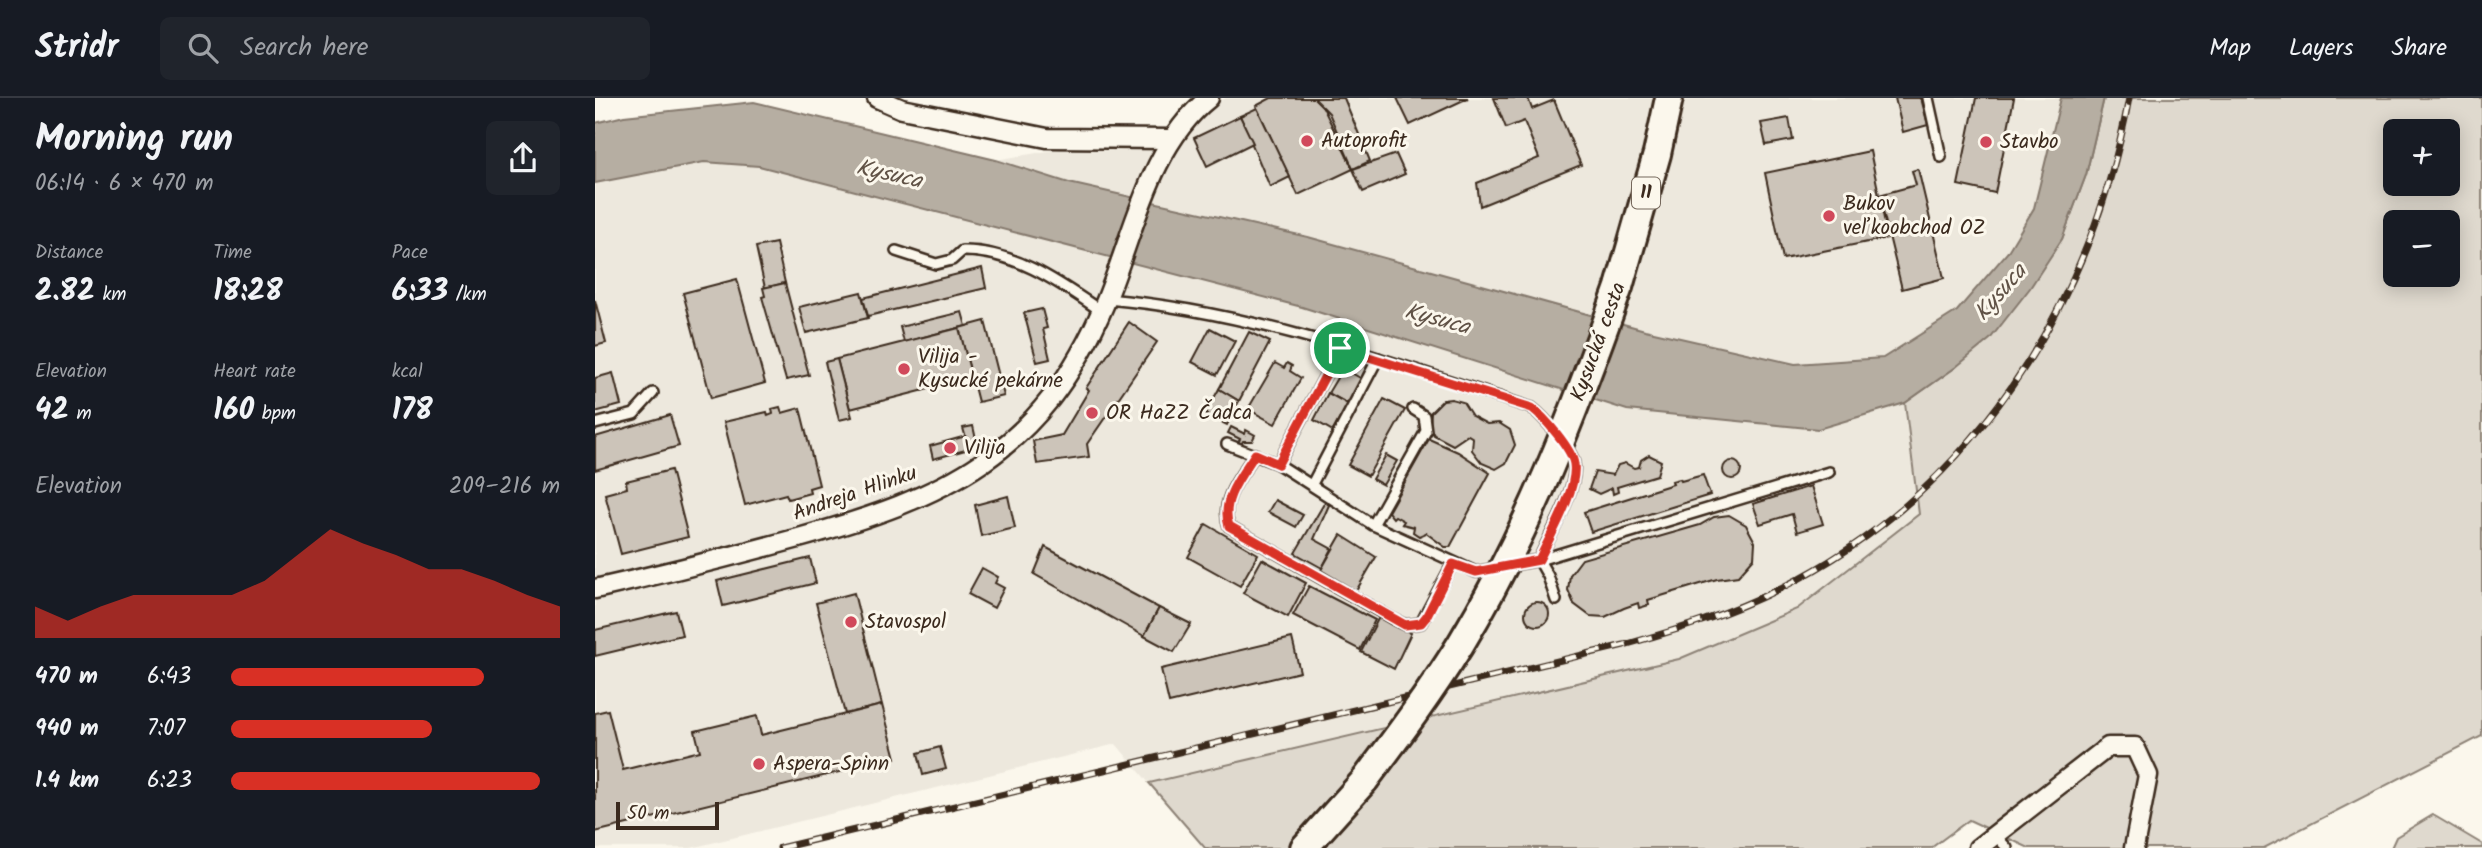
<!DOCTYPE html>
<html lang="en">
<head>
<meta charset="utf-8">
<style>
	body { margin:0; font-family:Kalam,sans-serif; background:#20242c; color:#f1f3f6; height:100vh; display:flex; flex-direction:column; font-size:26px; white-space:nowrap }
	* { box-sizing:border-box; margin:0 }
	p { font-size:23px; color:#9ea1a6 }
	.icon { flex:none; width:38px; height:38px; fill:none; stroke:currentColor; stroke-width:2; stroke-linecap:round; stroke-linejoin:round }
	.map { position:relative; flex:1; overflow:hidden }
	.panel { display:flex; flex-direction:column; background:#171b24; width:595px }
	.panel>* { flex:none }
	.tools { position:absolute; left:1788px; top:21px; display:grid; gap:14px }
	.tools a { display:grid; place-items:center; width:77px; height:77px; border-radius:10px; background:#171b24; box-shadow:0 4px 18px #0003; font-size:35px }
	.scale { position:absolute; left:21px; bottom:18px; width:103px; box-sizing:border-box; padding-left:7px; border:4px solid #3b2a1e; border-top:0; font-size:19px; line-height:24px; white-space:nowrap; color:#3b2a1e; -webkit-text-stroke:5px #fbf7ec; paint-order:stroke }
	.pin { position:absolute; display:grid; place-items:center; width:60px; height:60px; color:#fff; margin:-30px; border:4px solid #fff; border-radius:50%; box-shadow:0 2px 7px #0007 }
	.round { display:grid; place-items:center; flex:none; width:74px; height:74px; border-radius:10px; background:#20242c }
	.headline { display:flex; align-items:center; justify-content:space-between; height:119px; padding:0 35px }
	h1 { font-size:38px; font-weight:600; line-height:52px }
	.figures { display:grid; grid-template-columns:repeat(3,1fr); gap:10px; height:119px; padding:7px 35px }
	.figures div { display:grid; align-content:center }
	.figures b { font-size:30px; font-weight:600 }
	.figures small { font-size:19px; font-weight:400 }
	.figures p { font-size:19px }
	.chart { height:196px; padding:14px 35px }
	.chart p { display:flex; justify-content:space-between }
	.chart svg { width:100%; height:126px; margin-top:7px; fill:#d93025; opacity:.7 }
	ul { padding:0 35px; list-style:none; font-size:23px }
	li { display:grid; grid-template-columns:112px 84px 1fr; align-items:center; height:52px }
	li i { height:18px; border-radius:9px; background:#d93025 }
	header { display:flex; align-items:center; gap:42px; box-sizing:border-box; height:98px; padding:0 35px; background:#171b24; border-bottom:2px solid #363941 }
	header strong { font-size:33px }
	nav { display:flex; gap:38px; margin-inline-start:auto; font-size:24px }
	.search { width:490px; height:63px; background:#20242c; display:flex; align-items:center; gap:18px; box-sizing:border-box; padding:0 24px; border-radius:10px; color:#9ea1a6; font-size:26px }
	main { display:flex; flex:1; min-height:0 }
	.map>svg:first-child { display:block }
	.built { fill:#ede8dd }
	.green { fill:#dfd9ce; stroke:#8d8276; stroke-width:2; fill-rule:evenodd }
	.water { fill:#b6aea2; stroke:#85796d; stroke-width:2 }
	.building { fill:#ccc4b9; stroke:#3b2a1e; stroke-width:2 }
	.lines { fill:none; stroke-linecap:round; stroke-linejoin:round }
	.service-casing { stroke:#3b2a1e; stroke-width:14 }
	.minor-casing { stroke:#3b2a1e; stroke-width:23 }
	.primary-casing { stroke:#3b2a1e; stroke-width:32 }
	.service { stroke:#fbf7ec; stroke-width:9 }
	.minor { stroke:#fbf7ec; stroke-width:18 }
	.primary { stroke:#fbf7ec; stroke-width:26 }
	.rail-casing { stroke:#3b2a1e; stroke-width:7 }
	.rail { stroke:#fbf7ec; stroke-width:4.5; stroke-dasharray:13; stroke-linecap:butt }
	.primary-bridge-casing { stroke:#3b2a1e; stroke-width:32; stroke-linecap:butt }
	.primary-bridge { stroke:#fbf7ec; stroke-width:26 }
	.route-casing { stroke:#fff; stroke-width:14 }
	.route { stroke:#d93025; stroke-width:9 }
	.poi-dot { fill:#d1495b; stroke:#fbf7ec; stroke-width:2.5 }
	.labels { text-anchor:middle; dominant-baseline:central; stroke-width:6; stroke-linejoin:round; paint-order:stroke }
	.shield { fill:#fbf7ec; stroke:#75685c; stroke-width:2 }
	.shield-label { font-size:19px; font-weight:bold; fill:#3b2a1e }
	.poi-label { font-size:21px; fill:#3b2a1e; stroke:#fbf7ec; text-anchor:start }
	.street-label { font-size:21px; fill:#3b2a1e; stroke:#fbf7ec }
	.water-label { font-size:23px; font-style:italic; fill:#605246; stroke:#fbf7ec }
</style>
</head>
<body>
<header>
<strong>Stridr</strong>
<div class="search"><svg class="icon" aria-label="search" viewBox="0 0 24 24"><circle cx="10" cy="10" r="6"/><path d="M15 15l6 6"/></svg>Search here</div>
<nav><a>Map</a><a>Layers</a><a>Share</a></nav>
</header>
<main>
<section class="panel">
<div class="headline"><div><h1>Morning run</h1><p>06:14 · 6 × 470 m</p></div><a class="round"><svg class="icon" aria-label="share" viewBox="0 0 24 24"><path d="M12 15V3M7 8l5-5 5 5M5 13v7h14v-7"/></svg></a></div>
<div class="figures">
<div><p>Distance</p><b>2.82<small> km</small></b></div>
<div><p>Time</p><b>18:28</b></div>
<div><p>Pace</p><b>6:33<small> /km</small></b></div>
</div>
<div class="figures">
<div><p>Elevation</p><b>42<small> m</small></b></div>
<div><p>Heart rate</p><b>160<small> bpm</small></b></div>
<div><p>kcal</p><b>178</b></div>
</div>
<div class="chart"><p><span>Elevation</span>209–216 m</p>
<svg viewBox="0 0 160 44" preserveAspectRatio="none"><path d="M0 44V33L10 38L20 33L30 29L40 29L50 29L60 29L70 24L80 15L90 6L100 11L110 15L120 20L130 20L140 24L150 29L160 33V44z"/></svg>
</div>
<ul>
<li><b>470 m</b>6:43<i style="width:77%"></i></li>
<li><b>940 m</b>7:07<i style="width:61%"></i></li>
<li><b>1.4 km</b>6:23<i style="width:94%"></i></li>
</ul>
</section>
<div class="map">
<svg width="1887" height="750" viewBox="0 0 1887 750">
	<rect width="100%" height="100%" fill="#fbf7ec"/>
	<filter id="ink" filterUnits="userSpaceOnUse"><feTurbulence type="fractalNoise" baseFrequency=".0143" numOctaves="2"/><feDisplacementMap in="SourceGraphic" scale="14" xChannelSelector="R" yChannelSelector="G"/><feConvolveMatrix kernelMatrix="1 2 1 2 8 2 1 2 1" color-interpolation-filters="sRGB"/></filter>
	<g filter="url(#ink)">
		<g class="built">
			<polygon points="631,0 1466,0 1439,110 1412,155 1362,213 1288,260 1200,266 1050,232 713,139 474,85 401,62 562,34"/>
			<polygon points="109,64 164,68 256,91 707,209 1032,312 1223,331 1310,305 1324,416 1202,512 1084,561 554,685 521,646 96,750 0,750 0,85"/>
		</g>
		<g class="green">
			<path d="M 1509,0 L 1887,0 L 1887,638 L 1669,750 L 1434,750 L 1374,722 L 1336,750 L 610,750 L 554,685 L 1084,561 L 1202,511 L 1324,416 L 1310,305 L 1361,269 L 1467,141 L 1491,77 ZM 1801,33 L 1853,33 L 1853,86 L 1801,86 ZM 1801,124 L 1853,124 L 1853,177 L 1801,177 Z"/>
			<polygon points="1838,717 1887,746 1887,750 1796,750 1801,739"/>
		</g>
		<polygon class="water" points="1466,0 1509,0 1491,77 1467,141 1435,190 1395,241 1361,269 1310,305 1223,331 1032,312 707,209 164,68 109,64 0,85 0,25 29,18 159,4 401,62 474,85 713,139 1050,232 1200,266 1288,260 1362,213 1412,155 1439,110"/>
		<g class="building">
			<polygon points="676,0 719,0 727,7 758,71 703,97 662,10 661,8"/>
			<polygon points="719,0 749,0 775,63 758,71 734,15"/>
			<polygon points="802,0 873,0 815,27"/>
			<polygon points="899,0 933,0 937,11 959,2 986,67 885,108 882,85 944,60 929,23 911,30"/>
			<polygon points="1300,0 1326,0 1333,27 1308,34"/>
			<polygon points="1381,0 1419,0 1400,95 1363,87"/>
			<polygon points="662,10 695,79 675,89 645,18"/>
			<polygon points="645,18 658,45 612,68 599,40"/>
			<polygon points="1194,20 1198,42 1171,47 1166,25"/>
			<polygon points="1275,53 1293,140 1188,161 1170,75"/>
			<polygon points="801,56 810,76 768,94 758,71"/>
			<polygon points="1323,71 1349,180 1307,191 1284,97 1321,87 1317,73"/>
			<polygon points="181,145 190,185 170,190 161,149"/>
			<polygon points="387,170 391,190 273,218 268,200"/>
			<polygon points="142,181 170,285 116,300 88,195"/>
			<polygon points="190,185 214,277 191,282 167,199 170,198 168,190"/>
			<polygon points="266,194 273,220 211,235 204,209"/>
			<polygon points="0,202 11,245 0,248"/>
			<polygon points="447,211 452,230 448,231 455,261 442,264 429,215"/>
			<polygon points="367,214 371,228 309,244 305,229"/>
			<polygon points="390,223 409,298 383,304 364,230"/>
			<polygon points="534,224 562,244 492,346 494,359 442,366 438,343 467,337 494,292 491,290"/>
			<polygon points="364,230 377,280 255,311 242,261"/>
			<polygon points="615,230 640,243 622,277 597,264"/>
			<polygon points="654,234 675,244 644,303 624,291"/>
			<polygon points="242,261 257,319 244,322 230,264"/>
			<polygon points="680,265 689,270 692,265 697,268 695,273 706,280 680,326 653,311"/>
			<polygon points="748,270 767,281 753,306 733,295"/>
			<polygon points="18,275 26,307 0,314 0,280"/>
			<polygon points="624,291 644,303 632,327 610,316"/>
			<polygon points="733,295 753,306 738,333 719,322"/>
			<polygon points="789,301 810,312 773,378 753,367"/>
			<polygon points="856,301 868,304 877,318 892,326 904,325 915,332 920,347 911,365 901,371 887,365 877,352 878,340 873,337 858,347 839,337 835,330 836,314 848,302"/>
			<polygon points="185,309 187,315 205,310 224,387 214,390 215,395 193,401 191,396 150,407 129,324 172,314 173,318 178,316 177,311"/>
			<polygon points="75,317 84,348 0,372 0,339"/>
			<polygon points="378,328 382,346 374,351 368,330"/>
			<polygon points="636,329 650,336 651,332 660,337 657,343 648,343 646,347 643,345 645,341 633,335"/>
			<polygon points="371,338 374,351 338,361 335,348"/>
			<polygon points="834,341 863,354 895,375 855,449 850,449 831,435 824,438 818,434 819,429 807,426 809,423 800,418 798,420 793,414"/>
			<polygon points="791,357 802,363 788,387 777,381"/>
			<polygon points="1054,357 1066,363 1062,377 1022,389 1023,394 1018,396 1017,390 1004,396 994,391 1000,374 1018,377 1023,367 1030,365 1039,370 1044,369 1046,362"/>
			<circle cx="1137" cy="372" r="9"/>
			<polygon points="76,372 93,439 26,456 10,396 32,390 31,383"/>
			<polygon points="1108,377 1115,397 996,434 989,414 1078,386 1077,383 1085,381 1086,383"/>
			<polygon points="1216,388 1228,426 1202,434 1197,416 1165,426 1158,406"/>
			<polygon points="413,398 420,430 386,438 380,407"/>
			<polygon points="680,402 708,417 701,429 673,414"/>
			<polygon points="730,404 734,407 719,441 737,451 727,470 700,455"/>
			<polygon points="1134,417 1151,427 1160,444 1159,460 1143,478 1122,481 1053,502 1054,507 1044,510 1043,505 1029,510 1010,519 995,518 979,506 973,492 975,477 987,461 1105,427 1119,419"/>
			<polygon points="611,426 663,456 645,488 593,459"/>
			<polygon points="746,437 781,459 761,493 726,472"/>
			<polygon points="450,449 564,510 549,538 439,476"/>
			<polygon points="215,460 221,485 128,508 122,483"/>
			<polygon points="667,461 711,485 693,519 648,495"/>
			<polygon points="387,470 403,479 400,485 409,490 399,510 373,496"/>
			<polygon points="714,488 780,522 765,552 698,517"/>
			<polygon points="259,495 287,607 250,616 221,505"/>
			<circle cx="942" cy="516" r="12"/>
			<polygon points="564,510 596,526 579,554 549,538"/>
			<polygon points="81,513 87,537 0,558 0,532"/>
			<polygon points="784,519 816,535 799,571 766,554"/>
			<polygon points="697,540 705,574 574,605 566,571"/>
			<polygon points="287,607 301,660 0,734 0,615 13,612 28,672 105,653 100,633 162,618 166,637"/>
			<polygon points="345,649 351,671 328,677 323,655"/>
		</g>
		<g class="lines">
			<g class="service-casing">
				<g id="service">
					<polyline points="1333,0 1346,59"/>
					<path d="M 301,153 L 341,166 L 357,162 L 367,153 C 419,152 465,185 506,213"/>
					<path d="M 512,201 C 657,213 799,265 937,310 C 949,319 977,351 979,366 C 983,391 954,438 944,462 L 953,478 L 961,502"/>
					<polyline points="0,326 39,316 58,295"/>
					<polyline points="632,346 683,366 778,427 881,474 944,462 1234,374"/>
					<path d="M 660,356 C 647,377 624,402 634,428 L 798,521 L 810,527 L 826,525 L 858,465"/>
					<polyline points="683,366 745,250"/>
					<polyline points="717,386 783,260"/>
					<polyline points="778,427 831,333 829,318 818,311"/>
					<polyline points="1400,737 1412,750"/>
				</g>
			</g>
			<g class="minor-casing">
				<g id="minor">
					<polyline points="282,0 307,11 452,40 576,41"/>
					<path d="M 0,491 C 67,476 134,459 200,441 C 351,399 446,357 510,205 C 539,136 554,48 614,0"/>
					<polyline points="1383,750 1513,649 1540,649 1553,677 1539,750"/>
				</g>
			</g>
			<g class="primary-casing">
				<g id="primary">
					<polyline points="1024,189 1062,56 1074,0"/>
					<polyline points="709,750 770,682"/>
				</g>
			</g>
			<use href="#service" class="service"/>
			<use href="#minor" class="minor"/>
			<use href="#primary" class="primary"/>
			<g class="rail-casing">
				<path id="rail" d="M 185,750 L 1029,547 C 1082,532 1134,516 1184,491 C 1377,396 1496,208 1534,0"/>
			</g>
			<use href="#rail" class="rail"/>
			<g class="primary-bridge-casing">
				<path id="primary-bridge" d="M 770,682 C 803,638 836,594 865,547 C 933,435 980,313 1024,189"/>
			</g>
			<use href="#primary-bridge" class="primary-bridge"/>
		</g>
	</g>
	<g class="lines" filter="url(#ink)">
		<g class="route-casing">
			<path id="route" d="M 745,250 L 937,310 C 949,319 977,351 979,366 C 983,391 955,438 944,462 L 881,474 L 858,466 L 831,519 L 826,525 L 810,527 L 634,428 C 625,402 647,377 660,356 L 683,366 Z"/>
		</g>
		<use href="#route" class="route"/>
	</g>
	<g class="poi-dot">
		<circle cx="712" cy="43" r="7"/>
		<circle cx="1391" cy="44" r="7"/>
		<circle cx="1234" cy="118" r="7"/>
		<circle cx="309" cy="271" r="7"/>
		<circle cx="497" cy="315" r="7"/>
		<circle cx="355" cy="350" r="7"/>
		<circle cx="256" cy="524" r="7"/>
		<circle cx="164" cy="666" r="7"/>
	</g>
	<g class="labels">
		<rect class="shield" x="1037" y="79.5" width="28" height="31" rx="5"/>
		<g class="shield-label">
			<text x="1051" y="95">11</text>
		</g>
		<g class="poi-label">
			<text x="726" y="43">Autoprofit</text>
			<text x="1405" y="44">Stavbo</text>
			<text x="1248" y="106">Bukov<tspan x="1248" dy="24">veľkoobchod OZ</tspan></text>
			<text x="323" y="259">Vilija -<tspan x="323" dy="24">Kysucké pekárne</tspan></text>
			<text x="511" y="315">OR HaZZ Čadca</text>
			<text x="369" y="350">Vilija</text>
			<text x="270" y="524">Stavospol</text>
			<text x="178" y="666">Aspera-Spinn</text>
		</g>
		<g class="street-label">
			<text transform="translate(1004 244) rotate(-70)">Kysucká cesta</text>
			<text transform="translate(260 396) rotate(-19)">Andreja Hlinku</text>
		</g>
		<g class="water-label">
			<text transform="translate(294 77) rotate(13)">Kysuca</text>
			<text transform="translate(1406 195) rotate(-49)">Kysuca</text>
			<text transform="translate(842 222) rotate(15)">Kysuca</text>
		</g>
	</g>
</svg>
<div class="tools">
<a>+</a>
<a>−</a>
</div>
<div class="scale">50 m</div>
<div class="pin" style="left:745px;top:250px;background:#1e9e55"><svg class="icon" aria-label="arrive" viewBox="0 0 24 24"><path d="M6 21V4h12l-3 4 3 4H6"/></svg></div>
</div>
</main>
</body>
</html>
